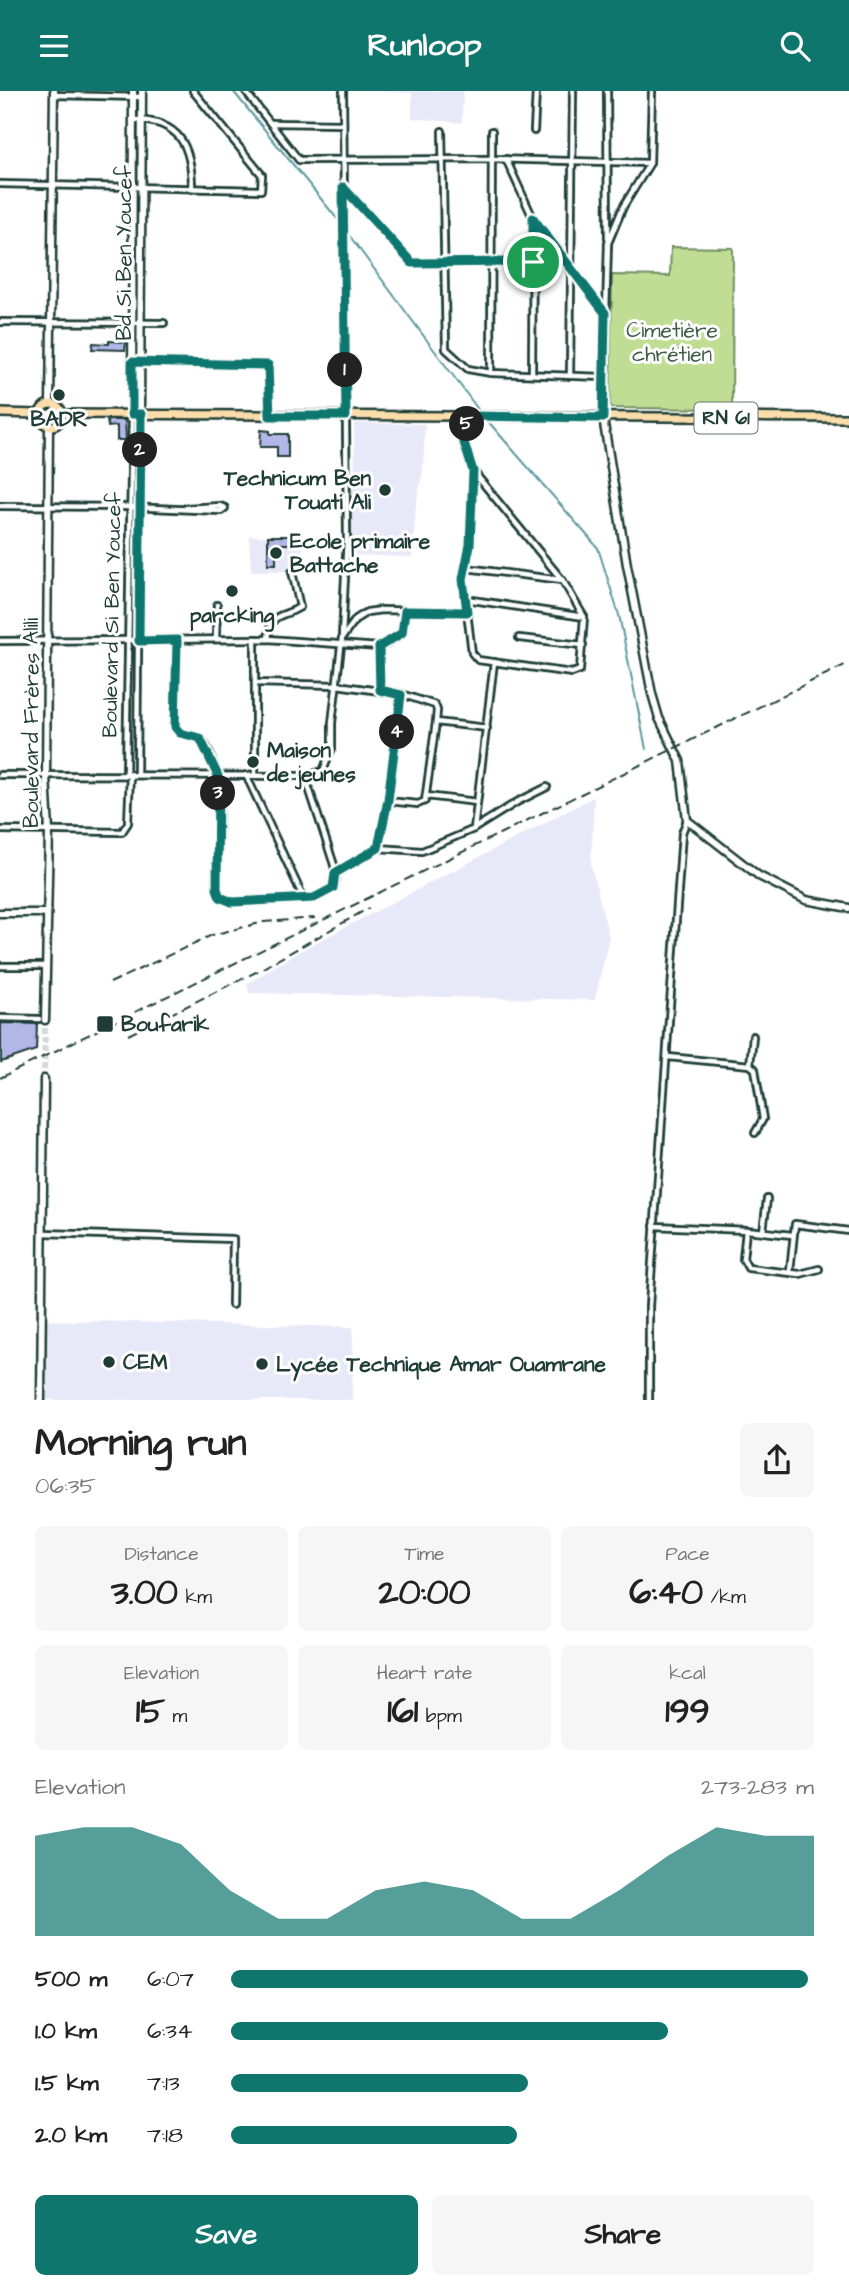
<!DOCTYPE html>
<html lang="en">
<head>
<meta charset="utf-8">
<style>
	body { margin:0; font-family:"Architects Daughter",sans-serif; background:#f6f6f6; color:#222; height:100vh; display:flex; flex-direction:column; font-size:26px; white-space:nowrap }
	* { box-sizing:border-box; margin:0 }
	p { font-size:23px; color:#767676 }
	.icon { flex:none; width:38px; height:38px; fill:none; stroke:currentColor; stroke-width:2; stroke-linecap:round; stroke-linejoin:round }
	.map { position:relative; height:1309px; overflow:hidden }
	.side { display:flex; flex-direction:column; background:#fff; flex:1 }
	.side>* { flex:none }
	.pin { position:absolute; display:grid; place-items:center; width:60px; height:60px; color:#fff; margin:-30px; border:4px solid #fff; border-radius:50%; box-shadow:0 2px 7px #0007 }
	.km { position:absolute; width:35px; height:35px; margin:-18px; border-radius:50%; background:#222; color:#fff; font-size:19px; line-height:35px; text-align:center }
	.round { display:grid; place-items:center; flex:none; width:74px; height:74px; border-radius:10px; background:#f6f6f6 }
	.summary { display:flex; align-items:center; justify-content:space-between; height:119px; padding:0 35px }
	h1 { font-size:38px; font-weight:700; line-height:52px }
	.metrics { display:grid; grid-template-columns:repeat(3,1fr); gap:10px; height:119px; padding:7px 35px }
	.metrics div { display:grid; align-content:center; border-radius:10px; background:#f6f6f6; text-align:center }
	.metrics b { font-size:35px; font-weight:700 }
	.metrics small { font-size:19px; font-weight:400 }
	.metrics p { font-size:19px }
	.chart { height:196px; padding:14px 35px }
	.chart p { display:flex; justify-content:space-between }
	.chart svg { width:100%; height:126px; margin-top:7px; fill:#0f766e; opacity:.7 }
	.button { display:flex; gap:14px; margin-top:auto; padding:14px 35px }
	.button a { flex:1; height:80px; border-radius:10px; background:#0f766e; color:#fff; font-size:28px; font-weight:700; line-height:80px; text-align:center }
	.button a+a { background:#f6f6f6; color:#222 }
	ul { padding:0 35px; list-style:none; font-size:23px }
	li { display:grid; grid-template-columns:112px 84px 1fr; align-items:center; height:52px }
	li i { height:18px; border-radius:9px; background:#0f766e }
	header { display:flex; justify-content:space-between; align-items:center; height:91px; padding:0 35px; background:#0f766e; color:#fff; font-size:32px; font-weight:700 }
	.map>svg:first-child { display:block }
	.built { fill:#e8e9f8 }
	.green { fill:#c0dd94; stroke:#708d64; stroke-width:2 }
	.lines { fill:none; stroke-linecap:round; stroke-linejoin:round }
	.stream { stroke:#5d999e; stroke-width:2 }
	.building { fill:#b3b7e8; stroke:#1f3d34; stroke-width:2 }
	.secondary-tunnel { stroke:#d2d8d6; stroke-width:6; stroke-dasharray:6 3; stroke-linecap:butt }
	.street-casing { stroke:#1f3d34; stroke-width:10 }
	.secondary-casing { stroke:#1f3d34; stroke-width:11 }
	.primary-casing { stroke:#1f3d34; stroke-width:12 }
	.street { stroke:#fff; stroke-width:4.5 }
	.secondary { stroke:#fff; stroke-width:6 }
	.primary { stroke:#faddab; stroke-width:7 }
	.rail { stroke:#1f3d34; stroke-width:2; stroke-dasharray:10 5; stroke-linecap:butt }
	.route-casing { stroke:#fff; stroke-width:14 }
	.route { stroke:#0f766e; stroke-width:9 }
	.poi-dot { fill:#1f3d34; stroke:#fff; stroke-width:2.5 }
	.labels { text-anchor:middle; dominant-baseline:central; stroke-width:6; stroke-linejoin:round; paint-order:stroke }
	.shield { fill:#fff; stroke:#627771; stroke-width:2 }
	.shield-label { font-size:19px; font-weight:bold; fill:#1f3d34 }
	.street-label { font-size:21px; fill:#1f3d34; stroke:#fff }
	.park-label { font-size:21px; fill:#3f5d47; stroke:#fff }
	.poi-label { font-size:21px; font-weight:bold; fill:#1f3d34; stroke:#fff; text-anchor:start }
</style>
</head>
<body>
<header><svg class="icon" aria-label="menu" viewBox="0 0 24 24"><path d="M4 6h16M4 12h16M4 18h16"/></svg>Runloop<svg class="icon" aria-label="search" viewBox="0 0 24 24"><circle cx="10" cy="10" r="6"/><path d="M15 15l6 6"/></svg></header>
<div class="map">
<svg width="849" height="1309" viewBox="0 0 849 1309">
	<rect width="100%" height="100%" fill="#fff"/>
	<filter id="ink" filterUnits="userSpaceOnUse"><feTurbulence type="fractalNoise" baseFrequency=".0143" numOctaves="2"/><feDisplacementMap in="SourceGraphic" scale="14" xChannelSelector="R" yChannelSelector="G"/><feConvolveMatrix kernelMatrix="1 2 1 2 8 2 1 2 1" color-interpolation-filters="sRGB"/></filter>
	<g filter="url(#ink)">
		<g class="built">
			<polygon points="371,0 463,0 462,32 412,27 412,2"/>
			<polygon points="354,332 425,333 423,380 416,414 412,466 351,464 350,383 355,382"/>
			<polygon points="249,445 303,445 302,480 251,480"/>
			<polygon points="594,706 591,774 609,846 595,909 249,902 247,893 298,861"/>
			<polygon points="46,1229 353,1236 352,1309 47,1309"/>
		</g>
		<polygon class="green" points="671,156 733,157 732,318 610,317 612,184 670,185"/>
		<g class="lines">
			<g class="stream">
				<polyline points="233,0 343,135"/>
				<polyline points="346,140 480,321"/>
				<polyline points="486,328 598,457 619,524 646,658"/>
			</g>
		</g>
		<g class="building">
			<polygon points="109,250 126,251 125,259 92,258 93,252 109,253"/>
			<polygon points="107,329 125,329 126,349 117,349 117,335 108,336"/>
			<polygon points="261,339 270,340 270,343 288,343 288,366 277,366 277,356 260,356"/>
			<polygon points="268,445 291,445 291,453 276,453 276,473 268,473"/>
			<polygon points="1,932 37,933 36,959 1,971"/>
		</g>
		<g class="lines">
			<polyline class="secondary-tunnel" points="44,988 45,929"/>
			<g class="street-casing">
				<g id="street">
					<polyline points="245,0 299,69 491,68 650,72"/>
					<polyline points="607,0 608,147"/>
					<polyline points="54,4 142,6"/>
					<path d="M 133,29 C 180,29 192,55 192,98"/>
					<polyline points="271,32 343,33"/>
					<polyline points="442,40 446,258 468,278 491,282 603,286"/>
					<polyline points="534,40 536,0"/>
					<polyline points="506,68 533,127 605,221"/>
					<polyline points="0,93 261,99 262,84 193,0"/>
					<polyline points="343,96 412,172 533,171"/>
					<polyline points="0,231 164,232"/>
					<polyline points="140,271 268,274 270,325"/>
					<polyline points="491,282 492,40"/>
					<polyline points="532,283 533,127"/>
					<polyline points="570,285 573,0"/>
					<polyline points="603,327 608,152 623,116 650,72 652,0"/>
					<polyline points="462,341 473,325"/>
					<polyline points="0,415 130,416 221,420 225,417 220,415 186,417"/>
					<polyline points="466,477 562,489"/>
					<polyline points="466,508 584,526"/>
					<polyline points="467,521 472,562 478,569 572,582 580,579 584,526 563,490 473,380"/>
					<polyline points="342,545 347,446 343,0"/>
					<polyline points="216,547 217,514"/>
					<polyline points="519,547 583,554"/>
					<path d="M 268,548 C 271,519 281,528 300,516 L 292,481"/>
					<path d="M 177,549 L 175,636 C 180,648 198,640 205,653 C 227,689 217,750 216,791 C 217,802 221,809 232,811 L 314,807 L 333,797 L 336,788 L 334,774 L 305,685"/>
					<polyline points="0,550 268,548 379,556 387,553 402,542 405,520"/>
					<polyline points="379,556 380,599"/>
					<polyline points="255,592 337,594 401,603 388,710 378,757 422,760 474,738 494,571"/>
					<polyline points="436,631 487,637"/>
					<polyline points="126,683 132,323"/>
					<polyline points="137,683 140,324"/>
					<polyline points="0,684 305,685 323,680 332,657 332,632 342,547 356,528 367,521 382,519 467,521 463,488 470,454 473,380 454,326"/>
					<polyline points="246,684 304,808"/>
					<polyline points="255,684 255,548"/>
					<polyline points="426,705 477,711"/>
					<polyline points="388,710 418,713 425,710 436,631 437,619 435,614 401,603"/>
					<polyline points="475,737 517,711 547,696"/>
					<polyline points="0,739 122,741 128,732 130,683"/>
					<polyline points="335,782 378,757"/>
					<polyline points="0,875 45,875"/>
					<polyline points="0,927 39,928"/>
					<polyline points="668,966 750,974 755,978 763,1028 755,1042"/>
					<polyline points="750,974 753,945"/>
					<polyline points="654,1135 746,1139 792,1144"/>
					<polyline points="746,1139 743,1168 748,1177 800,1183 819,1178"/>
					<polyline points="763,1140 767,1108"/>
					<polyline points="43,1142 233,1148 232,1214"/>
					<polyline points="790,1180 795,1133 849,1140"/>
					<polyline points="649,1309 649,1215 682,742 687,729"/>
				</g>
			</g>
			<g class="secondary-casing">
				<g id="secondary">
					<polyline points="50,313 54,0"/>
					<polyline points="132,323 133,0"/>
					<polyline points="140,323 142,0"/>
					<polyline points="603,327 627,474 652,603 659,627 680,670 687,729 759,785 806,809 849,817"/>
					<polyline points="0,822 45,822"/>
					<polyline points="45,929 49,740 46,684 49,335"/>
					<polyline points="41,1309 44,988"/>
				</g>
			</g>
			<g class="primary-casing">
				<g id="primary">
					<circle cx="51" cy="324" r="11"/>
					<polyline points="0,322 40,323"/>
					<polyline points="62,323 849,327"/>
				</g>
			</g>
			<use href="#street" class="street"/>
			<use href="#secondary" class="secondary"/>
			<use href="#primary" class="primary"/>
			<g class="rail">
				<polyline points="110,892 212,844 264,831 315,827"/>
				<polyline points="128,944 256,881 369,817"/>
				<polyline points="0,987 849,572"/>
			</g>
		</g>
	</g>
	<g class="lines" filter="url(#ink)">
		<g class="route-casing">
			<polygon id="route" points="343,96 412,172 533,171 533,127 605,222 603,327 473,325 461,342 473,380 470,454 463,488 467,521 405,520 402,542 379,556 380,599 401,604 388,709 378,757 335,782 333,797 314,807 232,811 220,806 217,798 218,685 200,647 180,642 175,636 177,549 139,550 141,323 132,323 132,271 268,274 270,325 346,325"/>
		</g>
		<use href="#route" class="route"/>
	</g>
	<g class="poi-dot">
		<circle cx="59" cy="304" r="7"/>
		<circle cx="385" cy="399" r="7"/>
		<circle cx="276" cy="462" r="7"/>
		<circle cx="232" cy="500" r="7"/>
		<circle cx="253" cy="671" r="7"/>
		<rect x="96" y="924" width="18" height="18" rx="3.5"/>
		<circle cx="109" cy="1271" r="7"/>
		<circle cx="262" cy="1273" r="7"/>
	</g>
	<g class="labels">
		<rect class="shield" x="694.5" y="311.5" width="63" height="31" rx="5"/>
		<g class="shield-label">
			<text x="726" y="327">RN 61</text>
		</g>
		<g class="street-label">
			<text transform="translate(124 162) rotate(-90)">Bd Si Ben Youcef</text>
			<text transform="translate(112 524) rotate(-89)">Boulevard Si Ben Youcef</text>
			<text transform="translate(31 632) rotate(-90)">Boulevard Frères Alili</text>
		</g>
		<g class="park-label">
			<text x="672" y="239">Cimetière<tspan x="672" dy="24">chrétien</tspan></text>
		</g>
		<g class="poi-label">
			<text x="59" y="328" text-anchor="middle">BADR</text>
			<text x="371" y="387" text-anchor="end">Technicum Ben<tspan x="371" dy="24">Touati Ali</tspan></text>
			<text x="290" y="450">Ecole primaire<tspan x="290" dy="24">Battache</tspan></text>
			<text x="232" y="524" text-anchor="middle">parcking</text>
			<text x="267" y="659">Maison<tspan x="267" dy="24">de jeunes</tspan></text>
			<text x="121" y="933">Boufarik</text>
			<text x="123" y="1271">CEM</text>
			<text x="276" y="1273">Lycée Technique Amar Ouamrane</text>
		</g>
	</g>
</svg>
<div class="pin" style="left:533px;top:171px;background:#1e9e55"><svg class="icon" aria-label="arrive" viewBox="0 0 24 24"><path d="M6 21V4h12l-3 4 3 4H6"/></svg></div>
<b class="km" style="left:345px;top:279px">1</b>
<b class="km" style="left:140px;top:359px">2</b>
<b class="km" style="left:218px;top:702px">3</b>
<b class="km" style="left:397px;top:641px">4</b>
<b class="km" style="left:467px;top:333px">5</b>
</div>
<section class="side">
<div class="summary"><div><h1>Morning run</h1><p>06:35</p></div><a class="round"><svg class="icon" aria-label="share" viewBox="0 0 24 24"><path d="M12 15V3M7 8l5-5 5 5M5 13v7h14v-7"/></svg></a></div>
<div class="metrics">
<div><p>Distance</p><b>3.00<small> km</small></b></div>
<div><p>Time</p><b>20:00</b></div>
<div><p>Pace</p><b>6:40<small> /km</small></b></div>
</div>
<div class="metrics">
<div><p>Elevation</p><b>15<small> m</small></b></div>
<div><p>Heart rate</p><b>161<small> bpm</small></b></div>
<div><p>kcal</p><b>199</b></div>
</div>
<div class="chart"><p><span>Elevation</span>273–283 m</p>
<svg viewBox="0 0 160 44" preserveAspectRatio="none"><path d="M0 44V9L10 6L20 6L30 12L40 28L50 38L60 38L70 28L80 25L90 28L100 38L110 38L120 28L130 16L140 6L150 9L160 9V44z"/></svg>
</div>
<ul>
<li><b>500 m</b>6:07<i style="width:99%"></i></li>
<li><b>1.0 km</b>6:34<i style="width:75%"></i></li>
<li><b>1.5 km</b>7:13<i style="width:51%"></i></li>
<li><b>2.0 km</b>7:18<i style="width:49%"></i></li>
</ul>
<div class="button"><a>Save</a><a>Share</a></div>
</section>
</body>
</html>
